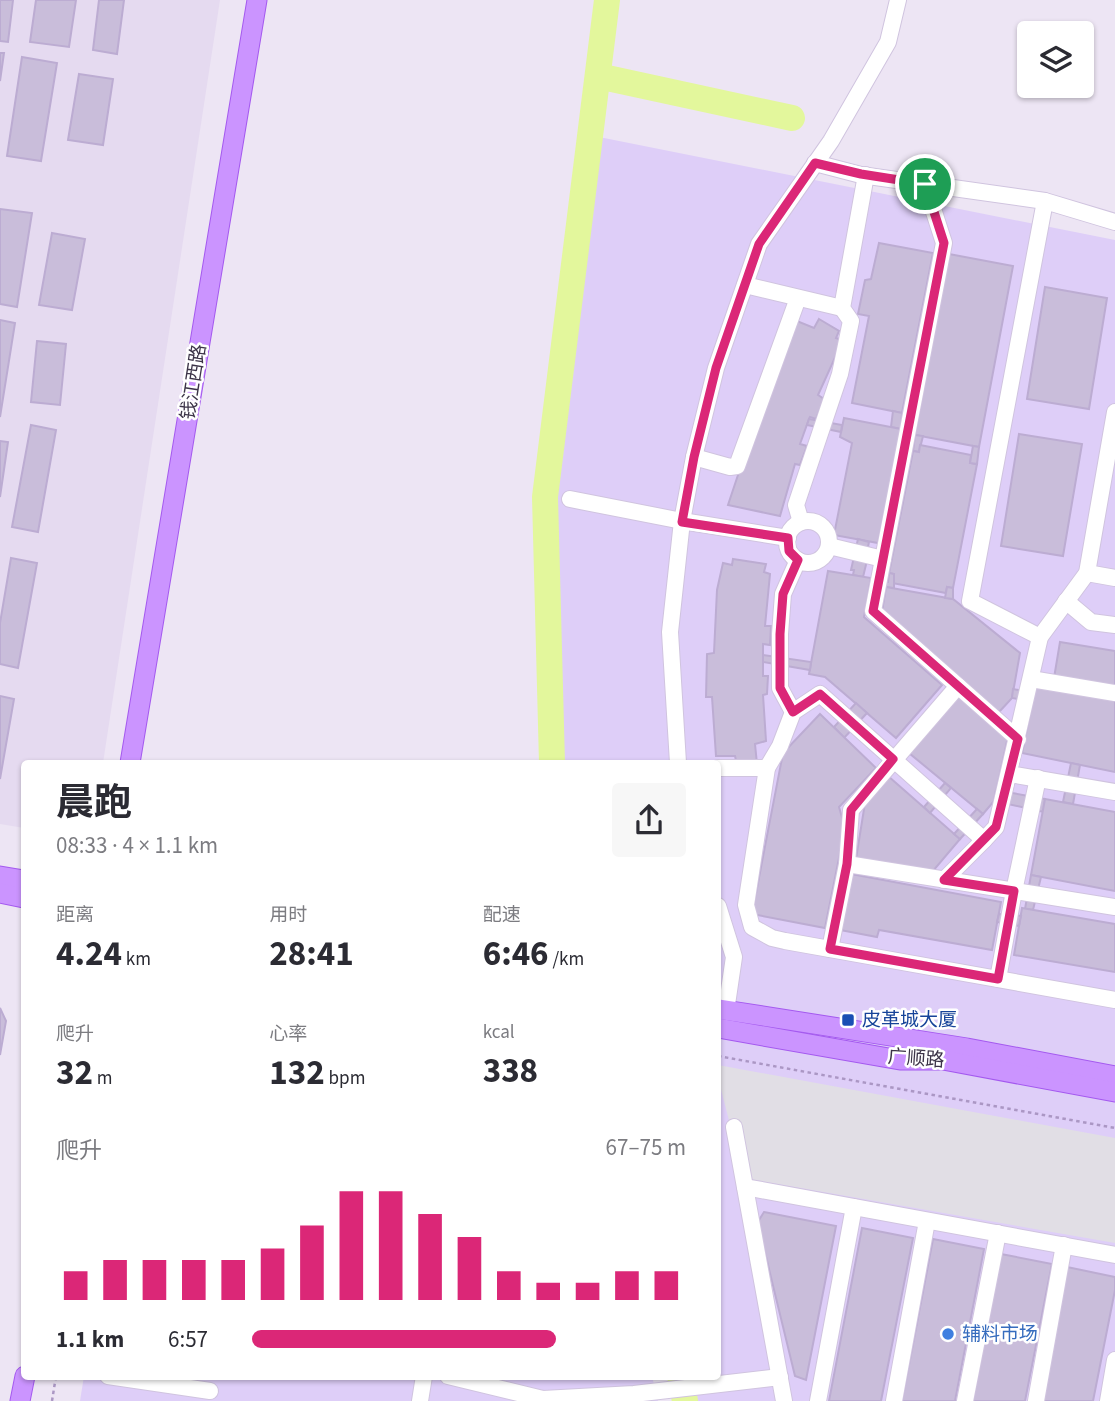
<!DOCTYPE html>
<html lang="zh">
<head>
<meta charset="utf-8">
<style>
	body { margin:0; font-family:"Source Sans 3","Noto Sans SC",sans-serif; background:#f7f7f7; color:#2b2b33; height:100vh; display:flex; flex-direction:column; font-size:26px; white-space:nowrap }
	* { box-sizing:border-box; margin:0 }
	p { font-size:23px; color:#7c7c81 }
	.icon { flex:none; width:38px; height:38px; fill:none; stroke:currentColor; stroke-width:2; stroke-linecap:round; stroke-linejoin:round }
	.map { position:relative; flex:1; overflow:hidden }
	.details { position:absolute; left:21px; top:760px; width:700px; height:620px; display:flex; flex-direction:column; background:#fff; border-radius:7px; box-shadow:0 2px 5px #0004 }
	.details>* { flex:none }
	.tools { position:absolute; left:1017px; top:21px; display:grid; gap:14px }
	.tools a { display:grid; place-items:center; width:77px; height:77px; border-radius:7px; background:#fff; box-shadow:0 2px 5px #0004; font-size:35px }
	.pin { position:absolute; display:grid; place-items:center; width:60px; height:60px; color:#fff; margin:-30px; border:4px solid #fff; border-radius:50%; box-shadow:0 2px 7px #0007 }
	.round { display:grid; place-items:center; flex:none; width:74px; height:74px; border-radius:7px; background:#f7f7f7 }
	.head { display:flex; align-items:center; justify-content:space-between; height:119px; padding:0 35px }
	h1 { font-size:38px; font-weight:700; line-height:52px }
	.metrics { display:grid; grid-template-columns:repeat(3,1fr); gap:10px; height:119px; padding:7px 35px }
	.metrics div { display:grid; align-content:center }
	.metrics b { font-size:35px; font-weight:700 }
	.metrics small { font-size:19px; font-weight:400 }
	.metrics p { font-size:19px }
	.chart { height:196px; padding:14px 35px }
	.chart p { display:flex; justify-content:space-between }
	.chart svg { width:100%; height:126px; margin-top:7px; stroke:#db2777; stroke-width:6 }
	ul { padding:0 35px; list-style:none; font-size:23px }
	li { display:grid; grid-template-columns:112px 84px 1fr; align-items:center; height:52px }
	li i { height:18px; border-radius:9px; background:#db2777 }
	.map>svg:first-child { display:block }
	.residential { fill:#e5daf0 }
	.commercial { fill:#decef8 }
	.parking { fill:#e1dee5 }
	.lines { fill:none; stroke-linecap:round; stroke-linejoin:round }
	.river { stroke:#e3f79c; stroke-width:26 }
	.building { fill:#c9bdda; stroke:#bcacd2; stroke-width:2 }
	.minor-casing { stroke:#d0c4df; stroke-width:18 }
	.major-casing { stroke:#a459ef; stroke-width:21 }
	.path { stroke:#ab97c4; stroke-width:2.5; stroke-dasharray:3.5 3.5; stroke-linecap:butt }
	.minor { stroke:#fff; stroke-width:16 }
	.major { stroke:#cb94ff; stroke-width:19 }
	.route-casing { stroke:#fff; stroke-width:14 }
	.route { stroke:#db2777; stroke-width:9 }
	.transit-dot { fill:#1a4fb4; stroke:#fff; stroke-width:2.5 }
	.shop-dot { fill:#3f7fe0; stroke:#fff; stroke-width:2.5 }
	.labels { text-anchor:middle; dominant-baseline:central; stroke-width:5; stroke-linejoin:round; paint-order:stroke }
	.street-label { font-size:19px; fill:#3c3448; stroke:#fff }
	.transit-label { font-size:19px; fill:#164399; stroke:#fff; text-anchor:start }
	.shop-label { font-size:19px; fill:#366cbe; stroke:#fff; text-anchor:start }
</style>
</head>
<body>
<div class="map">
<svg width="1115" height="1401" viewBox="0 0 1115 1401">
	<rect width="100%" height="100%" fill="#ede5f4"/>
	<polygon class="residential" points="0,0 220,0 103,763 24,763 24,828 0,824"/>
	<g class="commercial">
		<polygon points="599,137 1115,240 1115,1401 681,1401 672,1376 718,1376 718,763 541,763 543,510"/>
		<polygon points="84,1376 652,1376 658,1401 80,1401"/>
	</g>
	<polygon class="parking" points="718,1065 1115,1138 1115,1243 744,1178 718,1078"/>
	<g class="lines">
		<g class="river">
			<polyline points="598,76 792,118"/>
			<polyline points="552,763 545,497 607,0"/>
			<polyline points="680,1376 685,1401"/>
		</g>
	</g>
	<g class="building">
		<polygon points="0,0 13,0 8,42 0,41"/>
		<polygon points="36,0 76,0 69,47 30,42"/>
		<polygon points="99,0 124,0 117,54 93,50"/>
		<polygon points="0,53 4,53 0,81"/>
		<polygon points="22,57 57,63 41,161 7,156"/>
		<polygon points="79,74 113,79 103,145 68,140"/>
		<polygon points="0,209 32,213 17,307 0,304"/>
		<polygon points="52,233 85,239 72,310 39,305"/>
		<polygon points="879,243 933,253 902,413 852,403 869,316 858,314 865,280 871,279"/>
		<polygon points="949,254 1013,266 979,447 915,435"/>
		<polygon points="1045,287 1107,298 1089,409 1027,399"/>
		<polygon points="819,319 839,331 836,338 843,340 818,395 824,399 816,419 810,417 809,419 800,444 807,446 800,465 795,464 780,516 728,505 745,454 797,321 814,328"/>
		<polygon points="0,320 15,323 0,417"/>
		<polygon points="37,341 66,344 60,405 31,402"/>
		<polygon points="893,411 902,413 901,429 891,427"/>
		<polygon points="844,418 901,429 878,543 834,535 852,443 840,437"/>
		<polygon points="809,419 842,425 841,432 807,425"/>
		<polygon points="31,425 56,430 38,532 12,527"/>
		<polygon points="1019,434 1082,444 1063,556 1001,546"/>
		<polygon points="915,435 923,436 919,452 913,451"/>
		<polygon points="0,441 8,442 0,497"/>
		<polygon points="920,445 971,455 970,463 977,464 953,588 947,587 946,593 892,583 894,574 889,573 913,451 919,452"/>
		<polygon points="973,446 979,447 977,464 970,463"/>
		<polygon points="858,539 869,542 868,547 870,548 863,577 853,575 854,570 851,570"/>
		<polygon points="11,558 37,563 18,668 0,664 0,623"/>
		<polygon points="733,559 766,564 764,572 770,574 765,626 771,626 770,645 763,644 763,676 768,676 767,694 763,695 766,741 755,744 757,764 737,765 735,756 716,756 712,697 706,697 707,654 714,653 717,590 723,563 732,565"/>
		<polygon points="828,571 871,578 864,617 942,685 896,738 825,677 809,674"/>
		<polygon points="889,573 894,574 894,588 886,587 885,593 869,590 871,580 888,582"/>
		<polygon points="886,587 953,599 1020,653 1012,698 999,712 882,611"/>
		<polygon points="947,587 953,588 953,599 945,598"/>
		<polygon points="1060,642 1115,651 1115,688 1054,678"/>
		<polygon points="763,655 811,662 810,670 763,662"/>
		<polygon points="1036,685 1115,701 1115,772 1022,753"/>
		<polygon points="1013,689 1034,693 1032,701 1012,698"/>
		<polygon points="957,695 1008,737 994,801 983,814 909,753"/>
		<polygon points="0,696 14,699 0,779"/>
		<polygon points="856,703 867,713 844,738 834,727"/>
		<polygon points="820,714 876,768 839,807 845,828 825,928 752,914 783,753"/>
		<polygon points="1071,763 1080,765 1073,804 1063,802"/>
		<polygon points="888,776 960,839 933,871 856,859 865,803"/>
		<polygon points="945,783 951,788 930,813 924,807"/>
		<polygon points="996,790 1045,799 1044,812 994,801"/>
		<polygon points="1045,799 1115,812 1115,891 1031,875"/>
		<polygon points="977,809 983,814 960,839 954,834"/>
		<polygon points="851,874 1001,902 992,950 879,930 877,937 840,930"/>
		<polygon points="1031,875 1041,877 1033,910 1025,909"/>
		<polygon points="1022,908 1115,924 1115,972 1014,955"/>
		<polygon points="999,914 1021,916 1019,926 997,922"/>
		<polygon points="0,1008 6,1021 0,1055"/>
		<polygon points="764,1212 836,1226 806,1380 795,1376 759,1228 759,1220"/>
		<polygon points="862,1228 913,1238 881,1401 829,1401"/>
		<polygon points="933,1239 984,1249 955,1401 902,1401"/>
		<polygon points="1001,1254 1052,1264 1025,1401 973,1401"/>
		<polygon points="1067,1267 1115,1277 1115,1290 1093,1401 1040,1401"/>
	</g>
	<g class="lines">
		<g class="minor-casing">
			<g id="minor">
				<polyline points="815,163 861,175 1045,201 1115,222"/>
				<polyline points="925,184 944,243 873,611 1018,739"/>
				<polyline points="745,285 842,308"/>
				<polyline points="694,457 730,467 737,466 798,298"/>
				<polyline points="570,499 682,521 788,538"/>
				<circle cx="808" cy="542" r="21"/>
				<polyline points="801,522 796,505 840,374 851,321 842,308 866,175"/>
				<polyline points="829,546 883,559"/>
				<polyline points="1087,573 1115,578"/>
				<polyline points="1066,601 1091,622 1115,625"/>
				<polyline points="1040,637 970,601 1045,201"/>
				<polyline points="1031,679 1115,693"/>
				<polyline points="793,712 780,688 780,634 783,594 798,560"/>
				<polyline points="678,763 670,632 682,521 694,457 716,368 759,244 831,141 888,42 898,0"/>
				<polyline points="718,768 767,768 780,746 793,712 820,694 984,840 996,827 1040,637 1087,573 1115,412"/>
				<polyline points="767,768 746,905 752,927 772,938 785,941 1115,1000"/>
				<polyline points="1010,774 1115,792"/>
				<polyline points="847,864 1115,907"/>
				<polyline points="944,880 984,840"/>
				<polyline points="718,906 734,957 726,1011"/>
				<polyline points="830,949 847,864 851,810 958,686"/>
				<polyline points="998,979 1014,891 1038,778"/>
				<polyline points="734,1127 784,1401"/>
				<polyline points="745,1187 1115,1255"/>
				<polyline points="108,1376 210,1391"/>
				<polyline points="448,1376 543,1399 634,1394 780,1377"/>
				<polyline points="420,1401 424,1376"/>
				<polyline points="818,1401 854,1207"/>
				<polyline points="894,1401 927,1221"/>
				<polyline points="965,1401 998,1233"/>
				<polyline points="1036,1401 1064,1245"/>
				<polyline points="1108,1401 1115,1360"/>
			</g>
		</g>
		<g class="major-casing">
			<g id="major">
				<polyline points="130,763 257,0"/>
				<polyline points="0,876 24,880"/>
				<polyline points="0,893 24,898"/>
				<polyline points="718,1009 967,1048 1115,1076"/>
				<polyline points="718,1028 900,1060 943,1060 1115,1092"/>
				<polyline points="20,1401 25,1376"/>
			</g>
		</g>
		<g class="path">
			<polyline points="718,1056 1115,1128"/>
			<polyline points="52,1401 56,1376"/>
		</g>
		<use href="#minor" class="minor"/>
		<use href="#major" class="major"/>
	</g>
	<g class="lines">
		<g class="route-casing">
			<polygon id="route" points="815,163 861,174 925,184 944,243 873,611 1018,739 996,827 944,880 1014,891 998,979 830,949 847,864 851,810 893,759 820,694 793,712 780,688 780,634 783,594 798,560 789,551 788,538 682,522 694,457 716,368 759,244"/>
		</g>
		<use href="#route" class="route"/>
	</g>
	<rect class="transit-dot" x="841" y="1013" width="14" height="14" rx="3.5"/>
	<circle class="shop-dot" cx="948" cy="1334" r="7"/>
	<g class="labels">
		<g class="street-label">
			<text transform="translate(194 382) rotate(-81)">钱江西路</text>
			<text transform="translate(916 1059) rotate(4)">广顺路</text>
		</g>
		<g class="transit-label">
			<text x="862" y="1020">皮革城大厦</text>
		</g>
		<g class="shop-label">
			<text x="962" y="1334">辅料市场</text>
		</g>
	</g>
</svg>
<div class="tools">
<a><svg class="icon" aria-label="layers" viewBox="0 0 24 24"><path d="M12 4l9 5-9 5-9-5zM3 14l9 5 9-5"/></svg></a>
</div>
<div class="pin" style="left:925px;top:184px;background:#1e9e55"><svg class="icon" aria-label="arrive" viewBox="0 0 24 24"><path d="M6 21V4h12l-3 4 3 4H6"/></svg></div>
<section class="details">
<div class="head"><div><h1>晨跑</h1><p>08:33 · 4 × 1.1 km</p></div><a class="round"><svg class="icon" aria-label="share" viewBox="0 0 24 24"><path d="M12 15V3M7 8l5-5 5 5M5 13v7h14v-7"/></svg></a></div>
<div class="metrics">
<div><p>距离</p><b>4.24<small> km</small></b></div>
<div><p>用时</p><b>28:41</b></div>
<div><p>配速</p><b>6:46<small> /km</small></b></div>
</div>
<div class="metrics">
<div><p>爬升</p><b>32<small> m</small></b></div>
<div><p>心率</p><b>132<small> bpm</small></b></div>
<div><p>kcal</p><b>338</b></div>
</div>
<div class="chart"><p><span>爬升</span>67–75 m</p>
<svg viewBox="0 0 160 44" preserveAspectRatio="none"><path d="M5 44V34M15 44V30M25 44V30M35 44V30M45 44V30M55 44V26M65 44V18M75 44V6M85 44V6M95 44V14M105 44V22M115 44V34M125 44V38M135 44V38M145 44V34M155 44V34"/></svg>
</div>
<ul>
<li><b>1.1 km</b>6:57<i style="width:70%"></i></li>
</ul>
</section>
</div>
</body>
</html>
